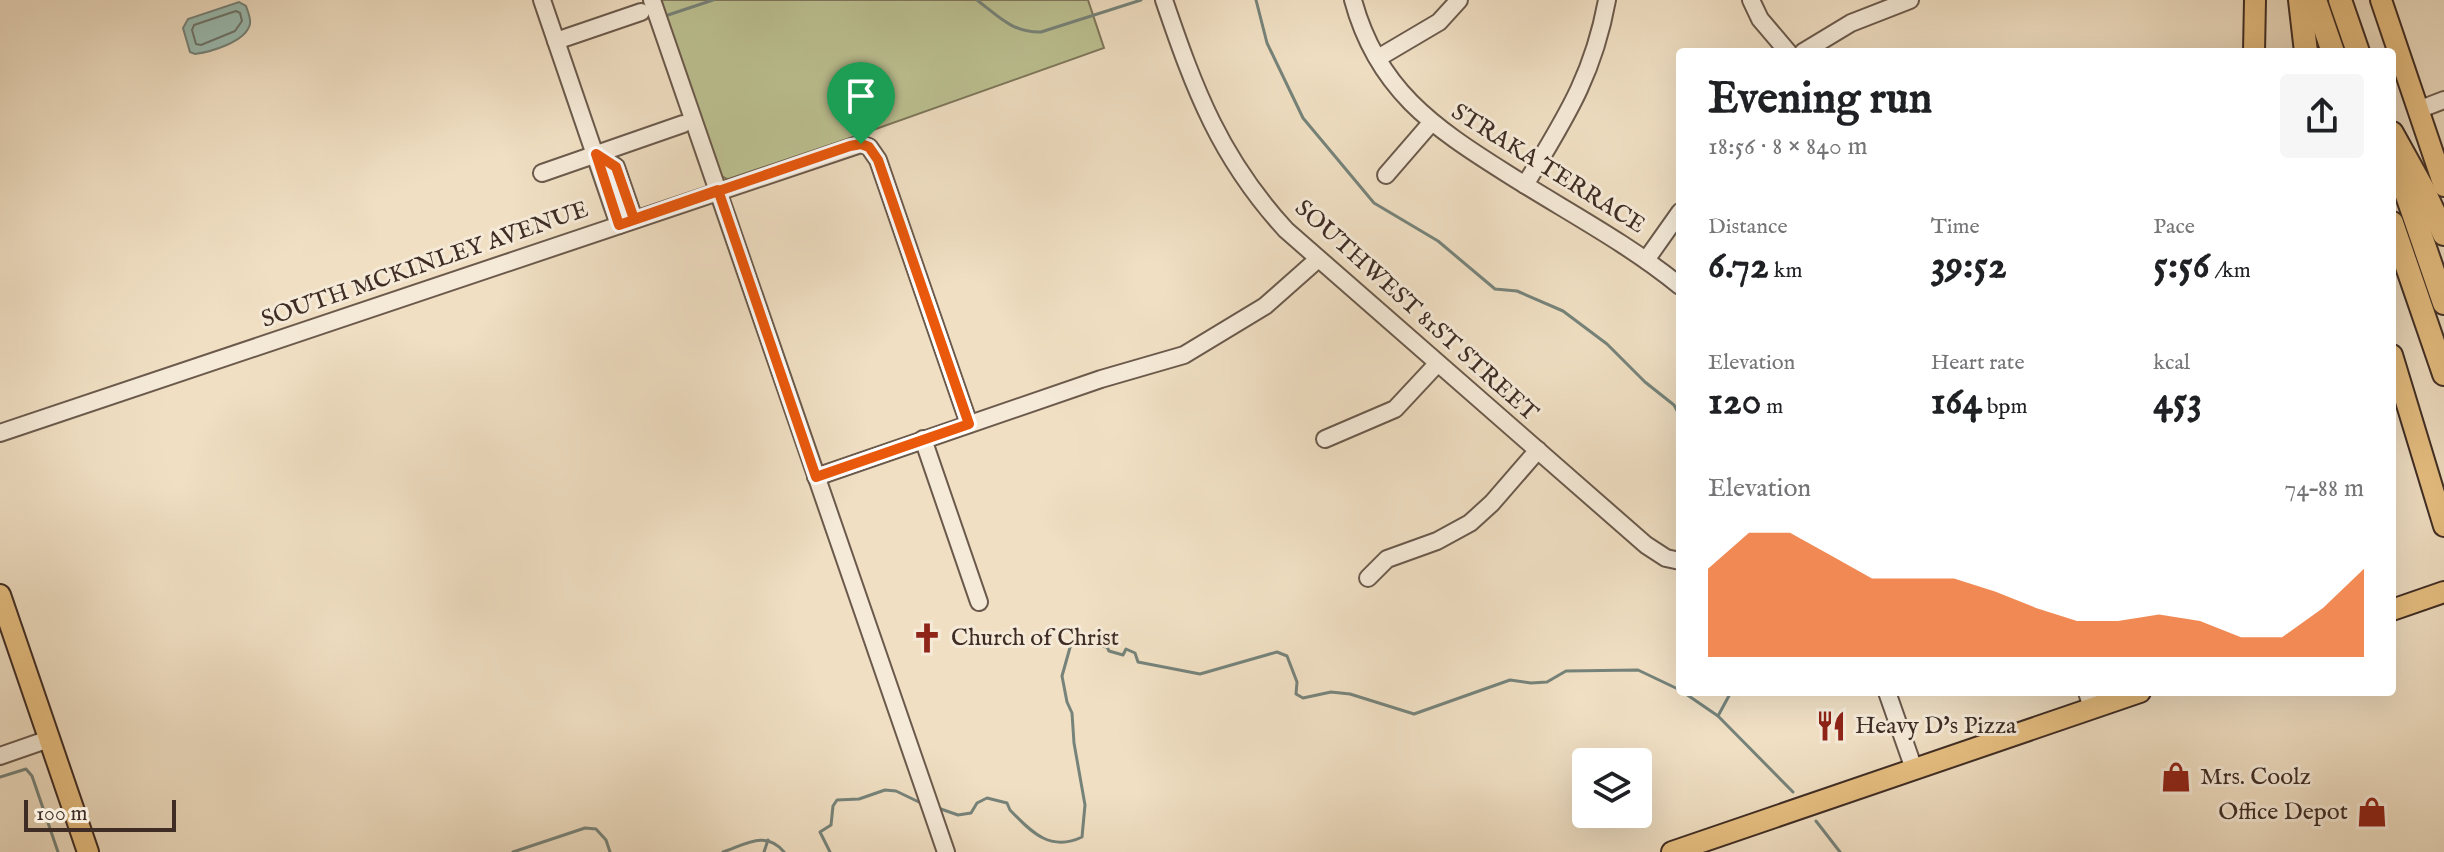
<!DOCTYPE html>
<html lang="en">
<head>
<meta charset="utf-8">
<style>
	body { margin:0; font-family:"IM FELL English",serif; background:#f6f6f6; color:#202124; height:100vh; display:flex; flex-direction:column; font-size:30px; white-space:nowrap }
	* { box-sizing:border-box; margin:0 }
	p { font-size:26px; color:#757577 }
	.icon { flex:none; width:44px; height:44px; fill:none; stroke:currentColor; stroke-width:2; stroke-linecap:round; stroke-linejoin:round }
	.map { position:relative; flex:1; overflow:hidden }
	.drawer { position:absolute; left:1676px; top:48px; width:720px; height:648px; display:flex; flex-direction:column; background:#fff; border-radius:8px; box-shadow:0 8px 32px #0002 }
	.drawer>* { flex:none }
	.tools { position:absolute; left:1572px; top:748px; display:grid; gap:16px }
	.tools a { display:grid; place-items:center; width:80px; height:80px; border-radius:8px; background:#fff; box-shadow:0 8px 32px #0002; font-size:40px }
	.scale { position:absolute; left:24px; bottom:20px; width:152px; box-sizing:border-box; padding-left:8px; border:4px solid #3f2d25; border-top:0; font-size:22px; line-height:28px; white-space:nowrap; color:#3f2d25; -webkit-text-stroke:6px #f5ead8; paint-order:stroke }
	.pin { position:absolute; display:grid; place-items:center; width:68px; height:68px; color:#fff; margin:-82px -34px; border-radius:50% 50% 50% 0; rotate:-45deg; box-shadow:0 0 8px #0007 }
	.pin .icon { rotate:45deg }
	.round { display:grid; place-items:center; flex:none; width:84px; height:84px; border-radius:8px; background:#f6f6f6 }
	.headline { display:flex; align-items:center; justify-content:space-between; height:136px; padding:0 32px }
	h1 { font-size:44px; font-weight:800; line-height:60px }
	.figures { display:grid; grid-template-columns:repeat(3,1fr); gap:12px; height:136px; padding:8px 32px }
	.figures div { display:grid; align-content:center }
	.figures b { font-size:40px; font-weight:800 }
	.figures small { font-size:22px; font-weight:400 }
	.figures p { font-size:22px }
	.chart { height:224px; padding:16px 32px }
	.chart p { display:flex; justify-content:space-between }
	.chart svg { width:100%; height:144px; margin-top:8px; fill:#ea580c; opacity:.7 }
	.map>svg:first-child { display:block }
	.green { fill:#bcc192; stroke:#7e775c; stroke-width:2 }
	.water { fill:#9abdb3; stroke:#76837a; stroke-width:2 }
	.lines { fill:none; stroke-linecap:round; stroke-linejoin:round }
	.shore { stroke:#6c756c; stroke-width:2 }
	.stream { stroke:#76837a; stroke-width:3 }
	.minor-casing { stroke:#6b5a4c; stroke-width:20 }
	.major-casing { stroke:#3f2d25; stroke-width:24 }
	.highway-casing { stroke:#3f2d25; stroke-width:26 }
	.minor { stroke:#f5ead8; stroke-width:16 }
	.major { stroke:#e8c082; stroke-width:20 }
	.highway { stroke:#e8c082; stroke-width:22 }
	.route-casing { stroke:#fff; stroke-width:16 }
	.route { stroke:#ea580c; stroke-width:10 }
	.labels { text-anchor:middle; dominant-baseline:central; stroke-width:6; stroke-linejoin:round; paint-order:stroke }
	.street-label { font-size:24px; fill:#3f2d25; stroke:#f5ead8 }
	.poi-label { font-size:24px; fill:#3f2d25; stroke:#f5ead8; text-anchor:start }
</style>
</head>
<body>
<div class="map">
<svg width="2444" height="852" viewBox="0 0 2444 852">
	<rect width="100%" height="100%" fill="#f0dfc3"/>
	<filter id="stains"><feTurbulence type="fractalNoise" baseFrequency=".0025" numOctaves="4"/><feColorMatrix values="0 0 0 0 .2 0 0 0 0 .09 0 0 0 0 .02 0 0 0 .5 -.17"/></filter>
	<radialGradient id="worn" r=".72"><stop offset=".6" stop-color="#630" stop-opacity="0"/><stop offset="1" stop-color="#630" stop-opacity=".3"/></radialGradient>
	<polygon class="green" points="658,0 1088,0 1104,48 735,179 727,179 720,175"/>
	<path class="water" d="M 239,2 L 246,6 C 248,12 251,18 250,24 C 246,42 210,52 195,54 L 190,52 L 183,28 L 188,19 Z"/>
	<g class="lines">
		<polygon class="shore" points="236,11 240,13 242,21 235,31 201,45 196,44 192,30 194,25"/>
		<g class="stream">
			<path d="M 977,0 C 998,16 1013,33 1041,32 L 1141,0"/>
			<polyline points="1256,0 1267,43 1303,118 1374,203 1438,241 1495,289 1517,291 1563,311 1607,344 1645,382 1674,405 1680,416"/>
			<polyline points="668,15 713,0"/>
			<polyline points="1683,692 1718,716 1793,792"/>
			<polyline points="1718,716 1731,692"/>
			<polyline points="0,777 26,769 32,776 58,852"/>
			<path d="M 938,808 L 958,815 L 971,813 L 977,803 L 987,798 L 1007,803 L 1010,810 C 1032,833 1051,852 1082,837 L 1085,805 L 1074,743 L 1072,713 L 1067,702 L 1062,676 L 1071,644 L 1079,635 L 1090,638 L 1092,645 L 1107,647 L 1109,651 L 1123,655 L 1126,649 L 1135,653 L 1138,662 L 1200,674 L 1277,652 L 1287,656 L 1297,682 L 1296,694 L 1303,698 L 1331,692 L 1350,694 L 1414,714 L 1510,680 L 1531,683 L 1547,682 L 1566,671 L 1638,670 L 1680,690"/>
			<polyline points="1816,821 1840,852"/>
			<polyline points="513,852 585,828 596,829 606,840 610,852"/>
			<path d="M 723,852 C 746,844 766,830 784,852"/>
			<polyline points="764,852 768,840"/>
			<polyline points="830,852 820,832 831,825 833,806 837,800 859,799 885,790 896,791 923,804"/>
		</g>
		<g class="minor-casing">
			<g id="minor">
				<polyline points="542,0 619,225"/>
				<polyline points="652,0 946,852"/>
				<path d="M 1164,0 C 1195,91 1220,158 1286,230 L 1646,545 L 1666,558 L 1680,561"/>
				<path d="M 1353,0 C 1377,89 1433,127 1506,173 C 1564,210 1626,242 1680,286"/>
				<polyline points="1751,0 1760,19 1788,52"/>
				<polyline points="556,41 641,12"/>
				<polyline points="1803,52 1851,23 1910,0"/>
				<polyline points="1378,58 1439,22 1459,0"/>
				<polyline points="2418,110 2444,100"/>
				<polyline points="596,154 616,167 634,219"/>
				<polyline points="542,173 683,124"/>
				<polyline points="1386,175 1431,123"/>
				<path d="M 1525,185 C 1564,120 1593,77 1607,0"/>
				<polyline points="1646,260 1680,212"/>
				<polyline points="0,433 861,144 869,147 878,160 969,424"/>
				<polyline points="923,439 979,602"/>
				<polyline points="1325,439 1395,409 1437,364"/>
				<polyline points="816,477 1101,379 1184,355 1265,306 1317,260"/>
				<polyline points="1368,578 1387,559 1437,541 1470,523 1492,503 1538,450"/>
				<polyline points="1887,692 1914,769"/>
				<polyline points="2087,692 2092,708"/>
				<polyline points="0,756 49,739"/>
			</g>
		</g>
		<g class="major-casing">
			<g id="major">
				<polyline points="2381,0 2444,186"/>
				<polyline points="2254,52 2255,0"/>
				<polyline points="2392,355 2444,526"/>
				<polyline points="0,595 88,852"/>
				<polyline points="2392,610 2444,592"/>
				<polyline points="1672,852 2140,692"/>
			</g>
		</g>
		<g class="highway-casing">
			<g id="highway">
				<polyline points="2300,0 2306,52"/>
				<polyline points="2315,0 2333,52"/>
				<polyline points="2340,0 2358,52"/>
				<polyline points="2392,133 2422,187 2444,234"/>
				<polyline points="2392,152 2444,303"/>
				<polyline points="2392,223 2444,374"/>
			</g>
		</g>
		<use href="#minor" class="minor"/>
		<use href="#major" class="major"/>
		<use href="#highway" class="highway"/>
	</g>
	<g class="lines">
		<g class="route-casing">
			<polyline id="route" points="861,144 850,146 619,225 596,154 616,167 634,219 718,190 816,477 969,424 878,160 869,147 861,144"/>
		</g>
		<use href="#route" class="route"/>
	</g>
	<defs>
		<g id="church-bare" transform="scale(2.4)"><path d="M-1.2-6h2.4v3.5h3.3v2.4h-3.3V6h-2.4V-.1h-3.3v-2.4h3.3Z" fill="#8f2418" stroke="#f5ead8" stroke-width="2.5" paint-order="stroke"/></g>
		<g id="restaurant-bare" transform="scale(2.4)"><path d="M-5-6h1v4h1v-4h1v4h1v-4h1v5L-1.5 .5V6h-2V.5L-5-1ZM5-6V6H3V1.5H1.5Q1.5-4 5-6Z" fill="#8f2418" stroke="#f5ead8" stroke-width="2.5" paint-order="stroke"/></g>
		<g id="shop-bare" transform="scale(2.4)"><path d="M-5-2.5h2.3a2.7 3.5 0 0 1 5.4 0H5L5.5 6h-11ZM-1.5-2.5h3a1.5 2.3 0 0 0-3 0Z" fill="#8f2418" stroke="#f5ead8" stroke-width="2.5" paint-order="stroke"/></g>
	</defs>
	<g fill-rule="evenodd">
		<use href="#church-bare" x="927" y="638"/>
		<use href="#restaurant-bare" x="1831" y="726"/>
		<use href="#shop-bare" x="2176" y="777"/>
		<use href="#shop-bare" x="2372" y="812"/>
	</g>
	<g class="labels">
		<g class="street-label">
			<text transform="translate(1548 169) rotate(32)">STRAKA TERRACE</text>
			<text transform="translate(425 265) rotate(-19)">SOUTH MCKINLEY AVENUE</text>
			<text transform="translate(1416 311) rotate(42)">SOUTHWEST 81ST STREET</text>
		</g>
		<g class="poi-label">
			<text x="951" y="638">Church of Christ</text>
			<text x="1855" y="726">Heavy D's Pizza</text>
			<text x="2200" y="777">Mrs. Coolz</text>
			<text x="2348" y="812" text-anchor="end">Office Depot</text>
		</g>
	</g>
	<rect width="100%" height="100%" filter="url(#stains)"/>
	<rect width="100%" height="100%" fill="url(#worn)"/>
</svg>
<div class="tools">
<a><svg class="icon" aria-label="layers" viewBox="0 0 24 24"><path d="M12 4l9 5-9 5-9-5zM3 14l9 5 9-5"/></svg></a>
</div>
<div class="scale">100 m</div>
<div class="pin" style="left:861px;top:144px;background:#1e9e55"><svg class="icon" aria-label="arrive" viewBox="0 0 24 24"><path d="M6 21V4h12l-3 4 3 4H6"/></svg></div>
<section class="drawer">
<div class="headline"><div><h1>Evening run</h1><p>18:56 · 8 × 840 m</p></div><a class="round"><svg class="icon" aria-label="share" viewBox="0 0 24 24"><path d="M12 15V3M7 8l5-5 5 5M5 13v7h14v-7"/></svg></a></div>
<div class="figures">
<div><p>Distance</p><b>6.72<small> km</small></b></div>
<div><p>Time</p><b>39:52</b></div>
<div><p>Pace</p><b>5:56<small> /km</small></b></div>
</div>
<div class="figures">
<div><p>Elevation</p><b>120<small> m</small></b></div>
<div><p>Heart rate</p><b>164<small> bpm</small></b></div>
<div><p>kcal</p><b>453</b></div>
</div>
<div class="chart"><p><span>Elevation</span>74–88 m</p>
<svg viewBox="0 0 160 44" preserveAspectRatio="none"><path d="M0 44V17L10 6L20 6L30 13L40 20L50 20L60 20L70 24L80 29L90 33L100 33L110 31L120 33L130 38L140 38L150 29L160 17V44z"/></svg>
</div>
</section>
</div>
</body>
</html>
